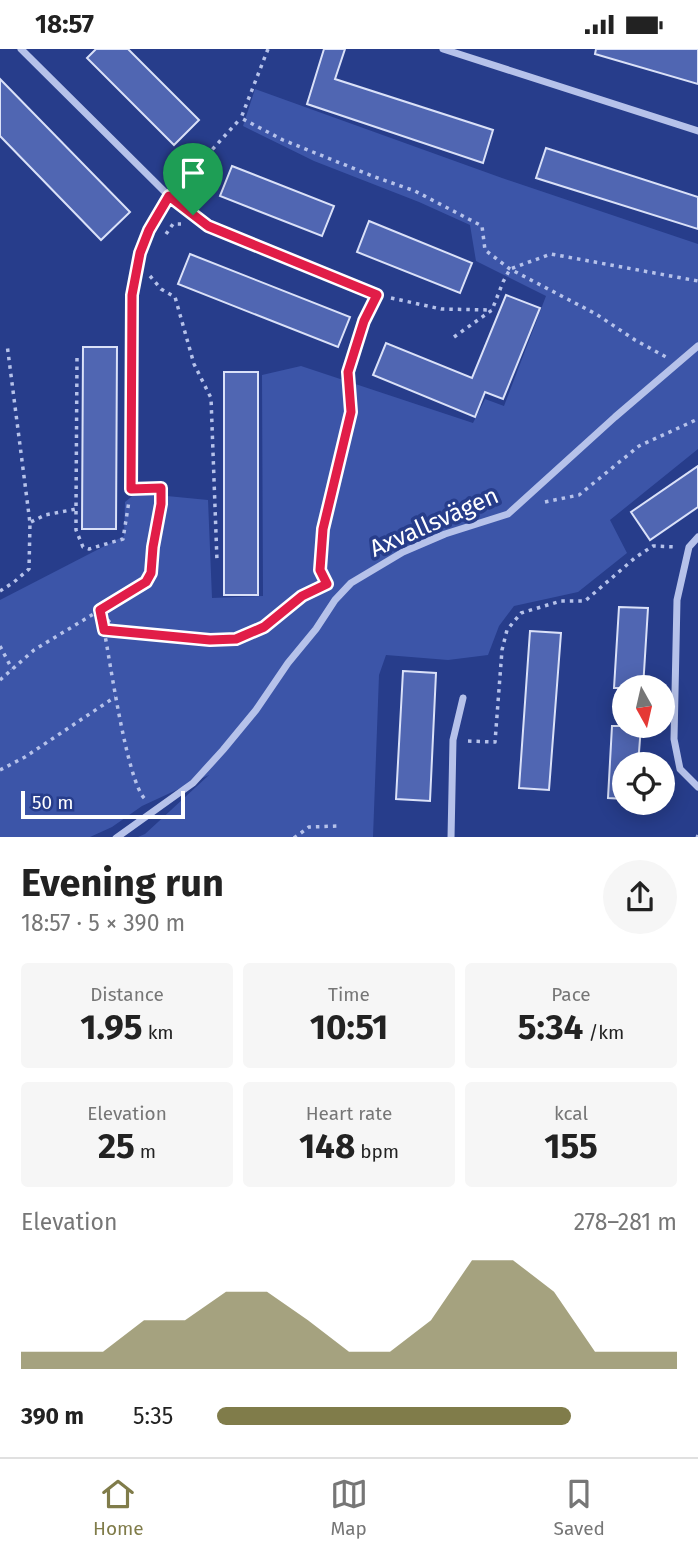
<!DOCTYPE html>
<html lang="en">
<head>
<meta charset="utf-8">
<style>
	body { margin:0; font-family:"Fira Sans",sans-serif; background:#f6f6f6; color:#222; height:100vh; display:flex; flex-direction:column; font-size:26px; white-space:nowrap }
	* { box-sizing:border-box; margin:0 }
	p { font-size:23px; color:#767676 }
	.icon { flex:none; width:38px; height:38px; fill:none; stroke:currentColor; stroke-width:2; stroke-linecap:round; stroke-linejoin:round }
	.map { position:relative; height:788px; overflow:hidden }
	.sheet { display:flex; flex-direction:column; background:#fff; flex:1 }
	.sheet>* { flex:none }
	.needle { width:46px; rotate:172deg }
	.tools { position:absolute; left:612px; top:626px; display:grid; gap:14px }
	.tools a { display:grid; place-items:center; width:63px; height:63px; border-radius:50%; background:#fff; box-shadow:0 4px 18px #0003; font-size:35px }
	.scale { position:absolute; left:21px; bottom:18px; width:164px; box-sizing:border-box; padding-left:7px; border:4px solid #fff; border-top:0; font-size:19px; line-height:24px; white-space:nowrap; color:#fff; -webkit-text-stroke:5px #273d8b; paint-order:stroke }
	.pin { position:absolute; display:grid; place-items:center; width:60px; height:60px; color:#fff; margin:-72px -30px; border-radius:50% 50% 50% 0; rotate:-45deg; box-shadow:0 0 7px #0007 }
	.pin .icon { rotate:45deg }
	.round { display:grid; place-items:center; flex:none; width:74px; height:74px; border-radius:37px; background:#f6f6f6 }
	.overview { display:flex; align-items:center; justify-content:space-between; height:119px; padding:0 21px }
	h1 { font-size:38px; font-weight:700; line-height:52px }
	.metrics { display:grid; grid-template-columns:repeat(3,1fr); gap:10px; height:119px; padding:7px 21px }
	.metrics div { display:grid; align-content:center; border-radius:7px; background:#f6f6f6; text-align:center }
	.metrics b { font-size:35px; font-weight:700 }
	.metrics small { font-size:19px; font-weight:400 }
	.metrics p { font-size:19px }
	.chart { height:196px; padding:14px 21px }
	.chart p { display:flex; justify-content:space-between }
	.chart svg { width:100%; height:126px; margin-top:7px; fill:#807c4a; opacity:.7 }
	ul { padding:0 21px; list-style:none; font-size:23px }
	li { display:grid; grid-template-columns:112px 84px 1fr; align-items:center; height:52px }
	li i { height:18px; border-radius:9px; background:#807c4a }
	.status { display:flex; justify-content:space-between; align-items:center; height:49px; padding:0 35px; background:#fff; direction:ltr }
	.status svg { height:19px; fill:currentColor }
	.menu { display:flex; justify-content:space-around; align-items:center; height:98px; border-top:2px solid #e0e0e0; background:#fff; font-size:19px; color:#767676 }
	.menu a { display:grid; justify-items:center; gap:4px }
	.menu .on { color:#807c4a }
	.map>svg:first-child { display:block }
	.green { fill:#3c55a8 }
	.building { fill:#5066b2; stroke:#dae1f8; stroke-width:2 }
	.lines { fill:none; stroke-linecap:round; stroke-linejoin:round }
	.path { stroke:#b6c2ea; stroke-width:3.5; stroke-dasharray:3.5 5; stroke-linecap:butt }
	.minor { stroke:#b6c2ea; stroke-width:7 }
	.route-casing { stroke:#fff; stroke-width:14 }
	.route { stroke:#e11d48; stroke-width:9 }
	.labels { text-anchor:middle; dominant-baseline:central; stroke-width:7; stroke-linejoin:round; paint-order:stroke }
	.street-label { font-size:24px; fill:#fff; stroke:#273d8b }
</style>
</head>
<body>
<div class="status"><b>18:57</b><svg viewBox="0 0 49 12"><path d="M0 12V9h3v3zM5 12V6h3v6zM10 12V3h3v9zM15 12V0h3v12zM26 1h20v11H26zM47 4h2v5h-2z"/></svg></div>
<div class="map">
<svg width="698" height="789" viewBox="0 0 698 789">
	<rect width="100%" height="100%" fill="#273d8b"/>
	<polygon class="green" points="255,40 502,129 698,195 698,400 610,471 627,504 578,543 514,557 499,577 488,606 448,611 386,606 379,626 373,788 138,788 145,785 209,726 142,757 112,778 90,788 0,789 0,551 124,487 125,453 136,444 208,451 212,549 263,547 262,326 301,317 473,374 485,350 504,357 546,247 476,212 470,176 419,153 314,112 243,77"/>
	<g class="building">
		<polygon points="96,0 128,0 199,71 174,96 87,9"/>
		<polygon points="324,0 345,0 335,30 493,81 483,114 307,55"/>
		<polygon points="596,0 698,0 698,35 595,5"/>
		<polygon points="0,30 130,163 101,191 0,87"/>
		<polygon points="546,99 698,148 698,180 536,129"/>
		<polygon points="232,117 334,157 322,187 220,147"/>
		<polygon points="369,172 472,214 460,244 357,203"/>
		<polygon points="190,205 350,268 338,298 178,235"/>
		<polygon points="506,246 540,259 503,350 485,343 475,368 373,326 386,294 472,329"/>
		<polygon points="83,298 117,298 116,480 82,480"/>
		<rect x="224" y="323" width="34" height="223"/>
		<polygon points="698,417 698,458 650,491 631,463"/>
		<polygon points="619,558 648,559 643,639 614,639"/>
		<polygon points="530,582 561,584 549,741 519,739"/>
		<polygon points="403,622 436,624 430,752 396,750"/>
		<polygon points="612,677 641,677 638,716 625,716 625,750 608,749"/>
	</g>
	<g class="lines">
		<g class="path">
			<polyline points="268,0 241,69 283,91 375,128 415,142 482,177 485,201 510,220 596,265 635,291 666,308"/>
			<polyline points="178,138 241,69"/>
			<polyline points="166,185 173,175 181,175"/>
			<polyline points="150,227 161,240 175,248 194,315 211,349 217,512"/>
			<polyline points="391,249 441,260 492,261"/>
			<polyline points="454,288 492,261 503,233 510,220 551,205 698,232"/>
			<polyline points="77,309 76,460 76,481 83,498 89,500 123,490 129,452"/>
			<polyline points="545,453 579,446 639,397 698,370"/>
			<polyline points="31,473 45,466 76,460"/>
			<polyline points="329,540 320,521 323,480 351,363 348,322 364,272 370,260"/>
			<polyline points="0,542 14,533 29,520 30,474 7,295"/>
			<polyline points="115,580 100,561 146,533 151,524 153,498 161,455 161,439 144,440"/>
			<path d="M 104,581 C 110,611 127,733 145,750"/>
			<polyline points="0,597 12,620"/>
			<polyline points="0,631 34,601 100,561 104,581 210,591 236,590 264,578 302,547 327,535"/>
			<polyline points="468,692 495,693 502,601 507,581 521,564 561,552 585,552 636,508 653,497 676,498"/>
			<polyline points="0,721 25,708 115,648"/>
			<polyline points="294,789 309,778 338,777"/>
			<polyline points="697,789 698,786"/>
		</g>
		<g class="minor">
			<polyline points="21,0 169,147 208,177 377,246"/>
			<polyline points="443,0 698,82"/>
			<polyline points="131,440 132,246 140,204 149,181 169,147"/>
			<polyline points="698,488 689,498 677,551 674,690 680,720 698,738"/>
			<polyline points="116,789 193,734 223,701 256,661 288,614 316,580 335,551 351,534 403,503 445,485 508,465 615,368 698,297"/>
			<polyline points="451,789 453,691 463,649"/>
		</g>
	</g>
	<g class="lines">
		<g class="route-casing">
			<polygon id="route" points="169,147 208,177 377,246 364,272 348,323 351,363 323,480 320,521 327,535 302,547 264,578 236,590 210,591 104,581 100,561 146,533 151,524 153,498 161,455 161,439 131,440 132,246 140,204 149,181"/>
		</g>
		<use href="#route" class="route"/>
	</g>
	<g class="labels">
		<g class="street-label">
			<text transform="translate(434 473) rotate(-24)">Axvallsvägen</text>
		</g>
	</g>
</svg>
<div class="tools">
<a><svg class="needle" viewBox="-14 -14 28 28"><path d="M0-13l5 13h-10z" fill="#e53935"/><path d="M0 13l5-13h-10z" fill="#767676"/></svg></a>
<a><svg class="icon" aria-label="locate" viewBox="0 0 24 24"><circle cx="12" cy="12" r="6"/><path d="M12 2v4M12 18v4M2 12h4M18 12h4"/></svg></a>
</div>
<div class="scale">50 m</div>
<div class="pin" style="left:193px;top:166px;background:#1e9e55"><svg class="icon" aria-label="arrive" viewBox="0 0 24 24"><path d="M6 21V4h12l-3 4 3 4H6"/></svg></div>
</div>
<section class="sheet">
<div class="overview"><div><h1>Evening run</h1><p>18:57 · 5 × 390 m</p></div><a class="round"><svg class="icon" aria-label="share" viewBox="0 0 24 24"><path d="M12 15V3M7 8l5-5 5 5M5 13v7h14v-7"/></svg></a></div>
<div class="metrics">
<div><p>Distance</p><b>1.95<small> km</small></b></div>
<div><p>Time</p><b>10:51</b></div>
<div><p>Pace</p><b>5:34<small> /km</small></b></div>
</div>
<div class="metrics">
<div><p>Elevation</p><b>25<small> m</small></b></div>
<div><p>Heart rate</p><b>148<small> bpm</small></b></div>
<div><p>kcal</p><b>155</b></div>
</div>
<div class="chart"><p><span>Elevation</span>278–281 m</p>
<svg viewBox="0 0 160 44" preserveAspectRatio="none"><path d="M0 44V38L10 38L20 38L30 27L40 27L50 17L60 17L70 27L80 38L90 38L100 27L110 6L120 6L130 17L140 38L150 38L160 38V44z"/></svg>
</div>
<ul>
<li><b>390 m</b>5:35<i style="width:77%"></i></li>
</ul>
</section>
<nav class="menu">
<a class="on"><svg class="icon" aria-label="home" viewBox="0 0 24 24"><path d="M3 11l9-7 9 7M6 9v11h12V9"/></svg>Home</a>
<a><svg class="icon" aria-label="map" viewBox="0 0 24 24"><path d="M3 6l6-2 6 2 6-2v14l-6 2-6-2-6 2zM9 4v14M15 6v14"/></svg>Map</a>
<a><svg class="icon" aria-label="saved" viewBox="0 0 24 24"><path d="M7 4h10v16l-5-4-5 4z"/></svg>Saved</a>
</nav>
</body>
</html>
